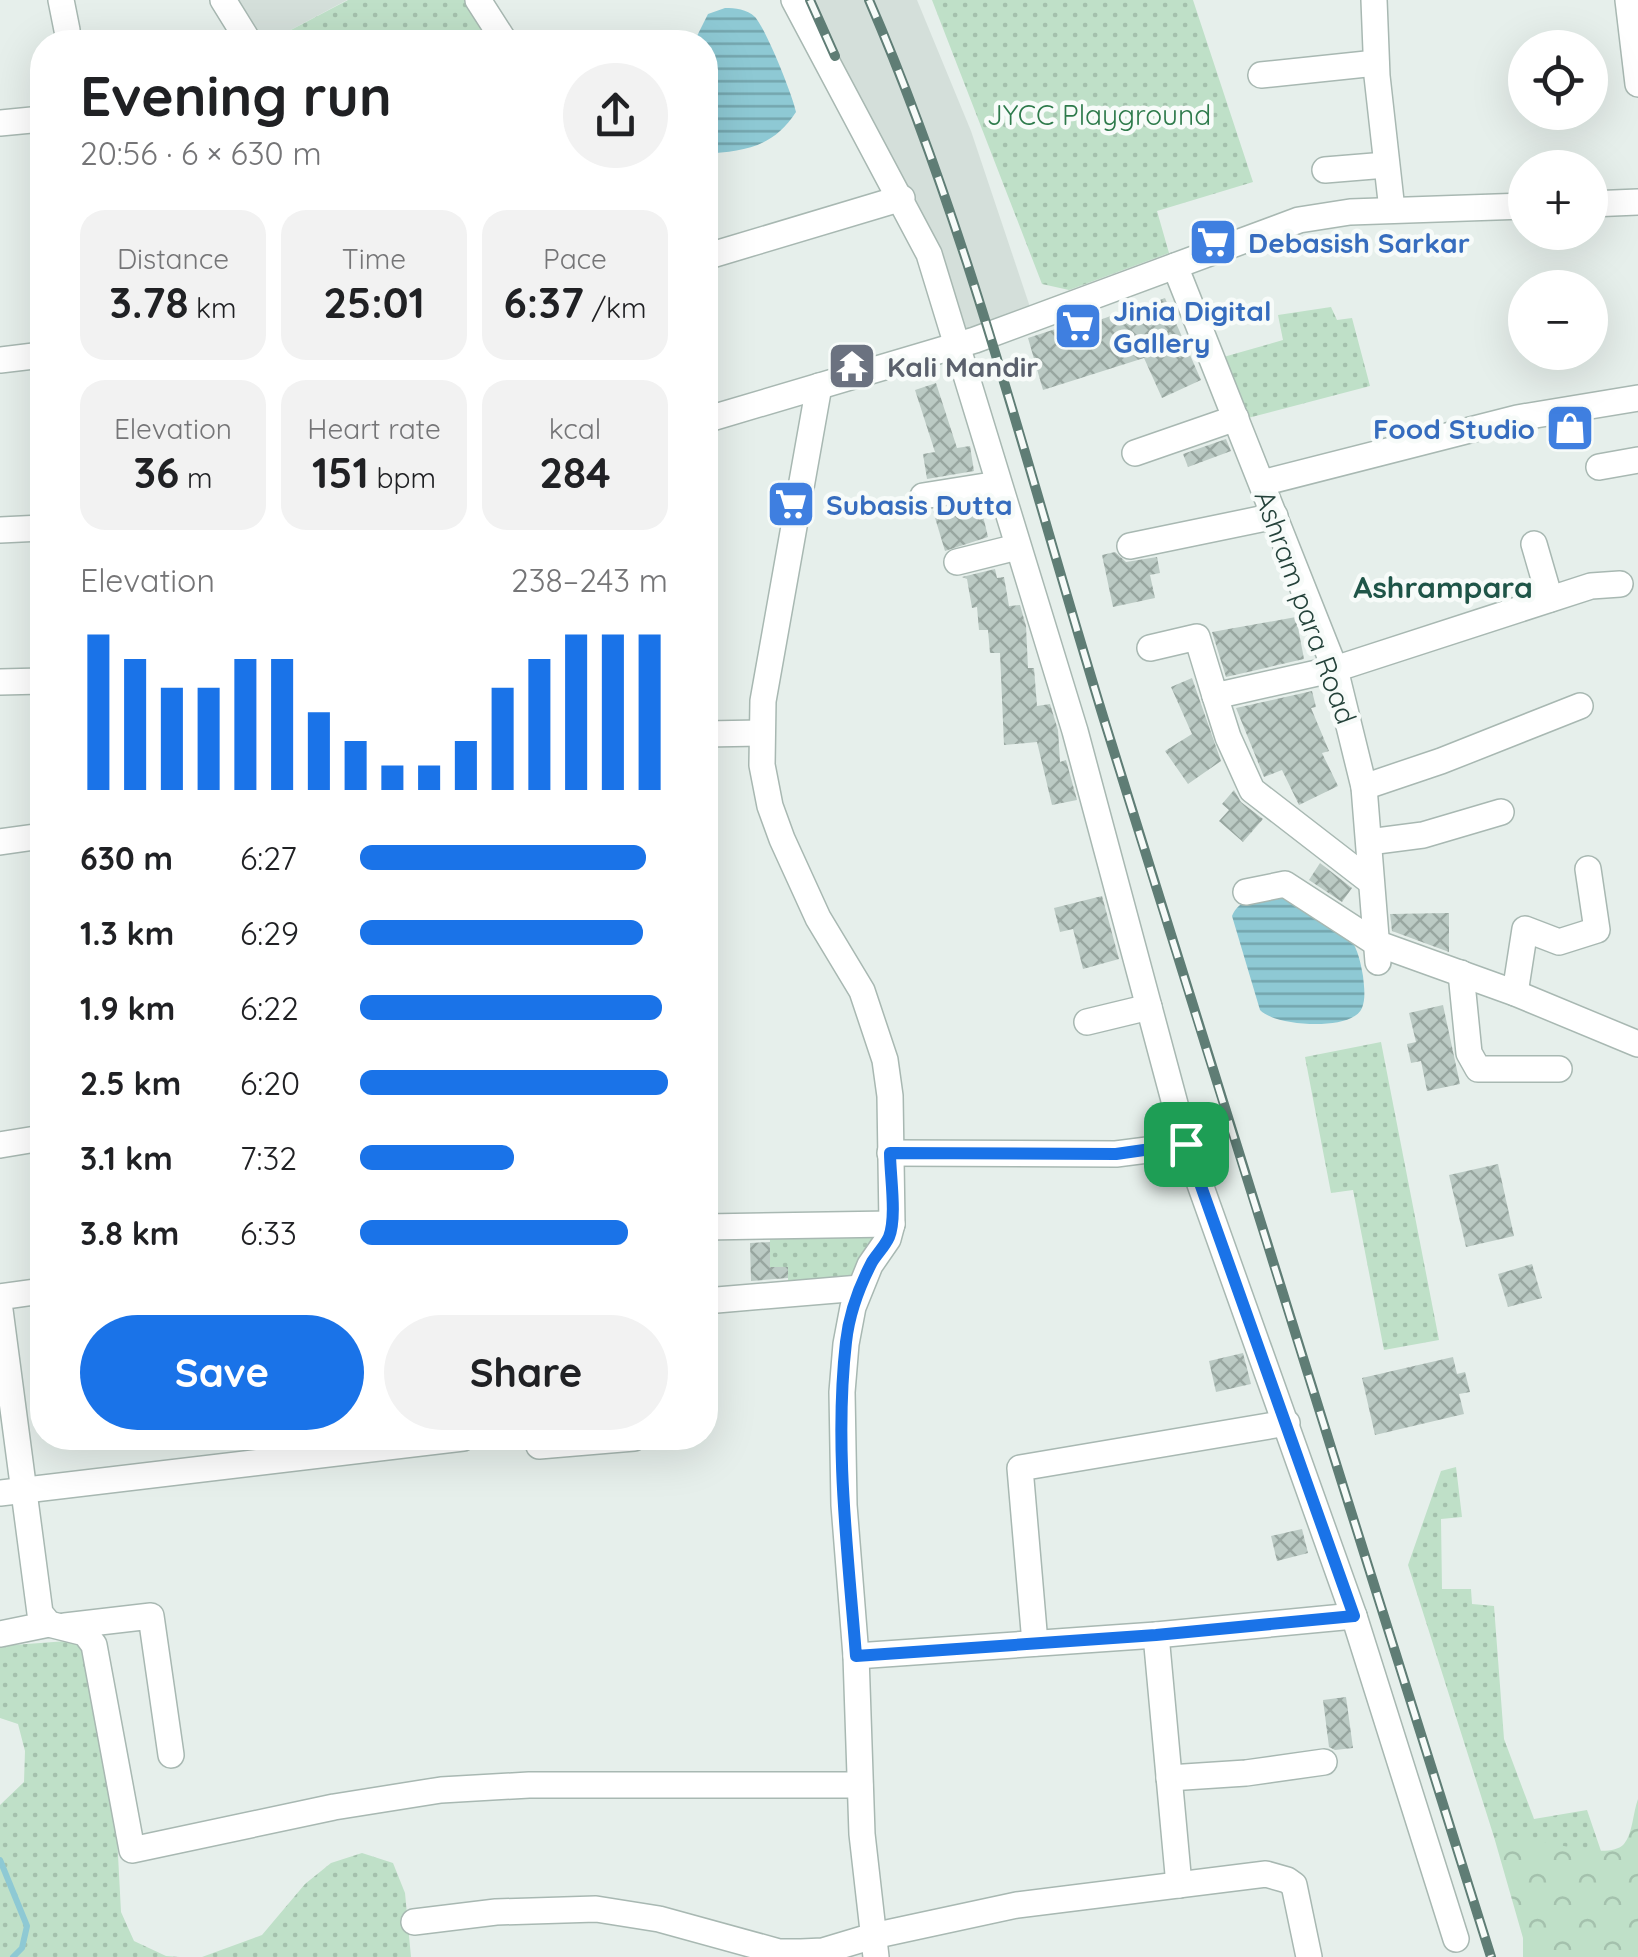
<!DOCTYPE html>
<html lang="en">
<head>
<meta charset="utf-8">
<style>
	body { margin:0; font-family:Quicksand,sans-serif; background:#f2f2f2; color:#202124; height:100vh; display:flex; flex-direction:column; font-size:38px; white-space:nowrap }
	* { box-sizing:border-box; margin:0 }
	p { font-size:32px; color:#757577 }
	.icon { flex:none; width:55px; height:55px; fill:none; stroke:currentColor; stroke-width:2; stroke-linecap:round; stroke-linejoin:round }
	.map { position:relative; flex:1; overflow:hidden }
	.details { position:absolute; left:30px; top:30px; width:688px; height:1420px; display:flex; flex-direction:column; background:#fff; border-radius:40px; box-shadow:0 10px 40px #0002 }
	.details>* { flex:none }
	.buttons { position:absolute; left:1508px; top:30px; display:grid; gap:20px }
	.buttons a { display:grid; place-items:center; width:100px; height:100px; border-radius:50%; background:#fff; box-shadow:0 10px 40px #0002; font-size:50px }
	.pin { position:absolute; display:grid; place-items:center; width:85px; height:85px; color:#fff; margin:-42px; border-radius:20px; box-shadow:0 5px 15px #0006 }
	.round { display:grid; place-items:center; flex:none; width:105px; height:105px; border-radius:52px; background:#f2f2f2 }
	.overview { display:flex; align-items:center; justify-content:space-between; height:170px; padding:0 50px }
	h1 { font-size:55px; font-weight:700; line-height:75px }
	.figures { display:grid; grid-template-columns:repeat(3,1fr); gap:15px; height:170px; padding:10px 50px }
	.figures div { display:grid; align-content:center; border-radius:25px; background:#f2f2f2; text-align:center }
	.figures b { font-size:42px; font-weight:700 }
	.figures small { font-size:28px; font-weight:400 }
	.figures p { font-size:28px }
	.chart { height:280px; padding:20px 50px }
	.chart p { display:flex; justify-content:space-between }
	.chart svg { width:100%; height:180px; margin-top:10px; stroke:#1a73e8; stroke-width:6 }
	.button { display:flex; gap:20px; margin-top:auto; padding:20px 50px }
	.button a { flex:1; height:115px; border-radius:60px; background:#1a73e8; color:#fff; font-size:40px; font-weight:700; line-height:115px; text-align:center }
	.button a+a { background:#f2f2f2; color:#202124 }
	ul { padding:0 50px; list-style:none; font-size:32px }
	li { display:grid; grid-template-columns:160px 120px 1fr; align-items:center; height:75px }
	li i { height:25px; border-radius:12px; background:#1a73e8 }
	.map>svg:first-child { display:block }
	.built { fill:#d4dfda }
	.grass { fill:url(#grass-dots) }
	.forest { fill:url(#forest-crowns) }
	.water { fill:url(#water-rules) }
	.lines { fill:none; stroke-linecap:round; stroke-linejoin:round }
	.stream { stroke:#8ec9d4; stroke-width:6 }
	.building { fill:url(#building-cross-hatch) }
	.minor-casing { stroke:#a8b8b2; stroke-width:28 }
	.minor { stroke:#fff; stroke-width:25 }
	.rail-casing { stroke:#5f7d75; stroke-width:10 }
	.rail { stroke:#f7fbf9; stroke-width:6; stroke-dasharray:19; stroke-linecap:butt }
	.route-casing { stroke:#fff; stroke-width:20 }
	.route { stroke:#1a73e8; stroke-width:12 }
	.labels { text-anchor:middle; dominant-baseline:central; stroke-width:9; stroke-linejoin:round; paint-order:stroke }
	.park-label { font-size:28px; fill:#2d7a4b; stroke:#f7fbf9 }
	.shop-label { font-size:28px; font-weight:bold; fill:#366cbe; stroke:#f7fbf9; text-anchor:start }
	.worship-label { font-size:28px; font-weight:bold; fill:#5b616d; stroke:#f7fbf9; text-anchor:start }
	.street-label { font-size:28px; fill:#24423a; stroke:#f7fbf9 }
	.neighbourhood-label { font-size:30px; font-weight:bold; fill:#1f5548; stroke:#f7fbf9 }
</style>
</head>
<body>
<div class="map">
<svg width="1638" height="1957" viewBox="0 0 1638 1957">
	<defs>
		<pattern id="grass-dots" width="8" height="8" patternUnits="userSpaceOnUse" patternTransform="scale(2.5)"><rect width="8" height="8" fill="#bfe0c8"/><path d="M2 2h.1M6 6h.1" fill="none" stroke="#a4c1ad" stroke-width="1.8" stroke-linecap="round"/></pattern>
		<pattern id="forest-crowns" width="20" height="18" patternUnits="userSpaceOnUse" patternTransform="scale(2.5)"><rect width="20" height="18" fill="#bfe0c8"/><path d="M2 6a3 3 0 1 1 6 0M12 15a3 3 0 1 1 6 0" fill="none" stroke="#a4c1ad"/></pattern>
		<pattern id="water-rules" width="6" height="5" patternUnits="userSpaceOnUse" patternTransform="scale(2.5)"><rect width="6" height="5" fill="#8ec9d4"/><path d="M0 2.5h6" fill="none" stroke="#74a5ad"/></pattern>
		<pattern id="building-cross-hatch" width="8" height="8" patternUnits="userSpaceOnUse" patternTransform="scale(2.5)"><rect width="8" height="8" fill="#bbcac4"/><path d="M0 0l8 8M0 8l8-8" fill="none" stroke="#98a6a0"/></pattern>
	</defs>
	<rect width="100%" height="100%" fill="#e6efeb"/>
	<g class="built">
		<polygon points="233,0 347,0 268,42 256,42"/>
		<polygon points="801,0 917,0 971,131 1033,316 962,340"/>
	</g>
	<g class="grass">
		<polygon points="348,0 473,0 501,42 268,42"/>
		<polygon points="932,0 1193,0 1253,182 1157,211 1169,253 1069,290 1042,284"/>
		<polygon points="1331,307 1337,320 1352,318 1370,386 1248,418 1220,358 1283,340 1278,315"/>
		<polygon points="1381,1042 1439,1340 1384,1350 1353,1190 1331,1193 1305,1057"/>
		<polygon points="874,1235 861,1279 788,1282 788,1268 770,1267 770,1236"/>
		<polygon points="1456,1467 1462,1517 1441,1519 1442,1589 1471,1589 1472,1604 1494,1606 1504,1739 1534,1819 1587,1810 1602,1854 1494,1837 1408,1565 1441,1471"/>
		<polygon points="67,1641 78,1645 88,1653 115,1798 121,1912 134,1941 166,1956 180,1957 0,1957 0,1805 24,1782 25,1751 18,1724 0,1718 0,1646"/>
		<polygon points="362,1853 393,1863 405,1893 411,1957 202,1957 262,1935 305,1884 331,1863"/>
	</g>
	<path class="forest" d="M 1638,1799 L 1638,1957 L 1523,1957 L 1523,1938 L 1494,1837 C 1522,1830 1605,1865 1624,1844 C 1633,1833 1633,1812 1638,1799 Z"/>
	<g class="water">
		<path d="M 725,8 C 735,8 747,9 755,17 C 766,29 793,96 796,112 C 773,148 743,151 705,154 L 705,42 L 675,42 L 697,36 L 708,14 Z"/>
		<path d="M 1284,896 C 1304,910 1333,922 1350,939 C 1358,948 1361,965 1363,976 C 1364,986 1366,998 1362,1008 C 1352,1032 1274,1026 1260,1010 L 1232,916 C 1241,895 1263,898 1284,896 Z"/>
	</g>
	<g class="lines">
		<polyline class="stream" points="0,1860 27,1926 22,1948 13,1957"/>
	</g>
	<g class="building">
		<polygon points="1165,298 1201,380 1162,398 1144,358 1043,390 1028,338 1092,317 1094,322 1119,313 1120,316"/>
		<polygon points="936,383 957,448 970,446 974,471 927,479 923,454 935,452 915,390"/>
		<polygon points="1226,439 1231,451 1188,467 1183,454"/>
		<polygon points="980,503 988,537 945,551 933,511"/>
		<polygon points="1115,552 1126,562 1157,557 1160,573 1150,575 1155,598 1113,607 1102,555"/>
		<polygon points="995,569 997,578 1004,577 1009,606 1020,605 1026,626 1028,668 1034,668 1037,706 1050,704 1058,730 1060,762 1066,760 1077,800 1052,805 1037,742 1004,745 1000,653 990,653 988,630 979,630 977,607 972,608 967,579 962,577"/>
		<polygon points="1296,617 1304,659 1226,677 1212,632"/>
		<polygon points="1192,678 1221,761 1188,784 1165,751 1192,734 1171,687"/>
		<polygon points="1312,691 1316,707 1311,708 1329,751 1322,753 1338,786 1299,805 1282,770 1264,777 1236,708"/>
		<polygon points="1234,790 1241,802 1263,819 1243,842 1219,821 1229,810 1222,804"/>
		<polygon points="1320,863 1352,888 1342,902 1309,880"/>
		<polygon points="1102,896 1119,959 1083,969 1073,929 1060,932 1054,908"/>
		<polygon points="1449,913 1449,952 1392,931 1390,914"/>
		<polygon points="1443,1005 1460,1084 1427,1091 1421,1061 1411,1063 1407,1044 1416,1042 1409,1013"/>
		<polygon points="1498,1164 1514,1236 1466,1247 1449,1175"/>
		<polygon points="770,1242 770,1267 788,1267 788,1278 751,1281 750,1243"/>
		<polygon points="1532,1264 1542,1298 1508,1307 1498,1274"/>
		<polygon points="1243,1353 1251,1384 1216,1392 1209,1361"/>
		<polygon points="1453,1357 1457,1374 1465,1372 1470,1392 1459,1394 1464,1414 1375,1435 1362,1378"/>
		<polygon points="1302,1529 1308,1553 1277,1561 1271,1536"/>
		<polygon points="1346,1697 1353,1748 1335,1750 1329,1747 1323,1700"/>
	</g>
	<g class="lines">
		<g class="minor-casing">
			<g id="minor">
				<polyline points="61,0 67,30"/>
				<polyline points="223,0 249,42"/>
				<polyline points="478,0 505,42"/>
				<polyline points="794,0 929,254 1075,731 1186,1145 1354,1616 1456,1939"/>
				<polyline points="1374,0 1377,76 1392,210"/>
				<polyline points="1628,0 1638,84"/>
				<polyline points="1261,75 1376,63"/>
				<polyline points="0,123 42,119"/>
				<polyline points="1325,170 1386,165"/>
				<polyline points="1590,204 1638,202"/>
				<polyline points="705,257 902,198"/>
				<polyline points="1175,266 1335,669 1364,787 1378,962"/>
				<polyline points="0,360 42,355"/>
				<polyline points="819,386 763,701 762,765 770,806 782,839 818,918 862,991 885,1060 890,1096 892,1224 888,1239 870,1265 853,1307 846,1344 842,1392 844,1505 856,1656 862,1834 876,1957"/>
				<polyline points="705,420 975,340 1299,220 1350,212 1525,206"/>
				<polyline points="1135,453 1236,418"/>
				<polyline points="1599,467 1638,460"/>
				<polyline points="1262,483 1517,418 1638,398"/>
				<polyline points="923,496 998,484"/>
				<polyline points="0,530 42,528"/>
				<polyline points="1534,544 1550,599"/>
				<polyline points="1130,546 1275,516"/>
				<polyline points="957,562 1017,547"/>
				<polyline points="1150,648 1197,637 1215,696 1335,669 1591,586 1620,584"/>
				<polyline points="0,682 42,681"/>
				<polyline points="1215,696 1228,737 1252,790 1371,882"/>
				<polyline points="705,734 761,733"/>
				<polyline points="1364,787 1441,761 1580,706"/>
				<polyline points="0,842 42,836"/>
				<polyline points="1369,842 1423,835 1501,812"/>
				<polyline points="1246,892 1285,884 1376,943 1515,993 1638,1044"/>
				<polyline points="1461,973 1469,1053 1478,1069 1559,1069"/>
				<polyline points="1515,993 1525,929 1559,942 1597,930 1588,869"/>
				<polyline points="1087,1022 1149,1007"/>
				<polyline points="0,1145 42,1138"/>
				<polyline points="890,1153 1116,1154 1186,1145"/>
				<polyline points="705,1227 892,1224"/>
				<polyline points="0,1297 42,1291"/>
				<polyline points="705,1301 860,1288"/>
				<polyline points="0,1310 40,1613 49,1624 85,1633 94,1645 132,1850 334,1807 441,1790 529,1785 860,1785"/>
				<polyline points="539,1438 539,1446 634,1438"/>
				<polyline points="0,1493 463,1438"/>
				<polyline points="65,1626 151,1616 171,1755"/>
				<polyline points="0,1634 49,1624"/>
				<polyline points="1156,1635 1179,1885"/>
				<polyline points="1035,1643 1020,1468 1287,1423"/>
				<polyline points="856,1656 1156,1635 1354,1616"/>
				<polyline points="1169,1778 1246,1773 1324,1762"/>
				<polyline points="414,1922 496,1912 596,1909 659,1919 779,1952 801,1952 823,1951 873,1936 1017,1905 1266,1874 1287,1880 1294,1885 1309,1957"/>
			</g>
		</g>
		<use href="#minor" class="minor"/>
		<g class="rail-casing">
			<g id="rail">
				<polyline points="810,0 835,56"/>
				<path d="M 869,0 C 970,233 1031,483 1106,726 C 1233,1136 1362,1547 1491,1957"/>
			</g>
		</g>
		<use href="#rail" class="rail"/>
	</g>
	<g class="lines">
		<g class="route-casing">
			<path id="route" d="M 1186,1144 L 1354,1616 L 1156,1635 L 856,1656 C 848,1552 834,1446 846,1342 C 849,1314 859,1287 872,1262 C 877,1254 885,1246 889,1237 C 897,1217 890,1175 890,1153 L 1116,1154 Z"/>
		</g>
		<use href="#route" class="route"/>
	</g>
	<defs>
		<g id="supermarket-square" transform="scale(2.5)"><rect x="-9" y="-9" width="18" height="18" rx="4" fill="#3f7fe0" stroke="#f7fbf9"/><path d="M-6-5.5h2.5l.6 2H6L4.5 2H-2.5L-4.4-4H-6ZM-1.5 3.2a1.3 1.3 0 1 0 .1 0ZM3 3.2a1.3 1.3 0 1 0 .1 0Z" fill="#fff"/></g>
		<g id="temple-square" transform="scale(2.5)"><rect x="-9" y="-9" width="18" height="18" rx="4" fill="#6b7280" stroke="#f7fbf9"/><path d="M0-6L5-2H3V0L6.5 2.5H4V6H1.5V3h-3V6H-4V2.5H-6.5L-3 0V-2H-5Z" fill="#fff"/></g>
		<g id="shop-square" transform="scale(2.5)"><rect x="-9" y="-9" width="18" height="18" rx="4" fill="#3f7fe0" stroke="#f7fbf9"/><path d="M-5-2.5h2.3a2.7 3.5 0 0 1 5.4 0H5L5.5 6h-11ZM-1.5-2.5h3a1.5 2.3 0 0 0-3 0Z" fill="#fff"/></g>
	</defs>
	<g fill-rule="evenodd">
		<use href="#supermarket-square" x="1213" y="242"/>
		<use href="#supermarket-square" x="1078" y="326"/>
		<use href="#temple-square" x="852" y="366"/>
		<use href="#shop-square" x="1570" y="428"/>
		<use href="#supermarket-square" x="791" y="504"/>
	</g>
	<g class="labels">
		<g class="park-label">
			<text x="1099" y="114">JYCC Playground</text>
		</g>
		<g class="shop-label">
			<text x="1248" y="242">Debasish Sarkar</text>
			<text x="1113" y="310">Jinia Digital<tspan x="1113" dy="32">Gallery</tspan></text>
			<text x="1535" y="428" text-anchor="end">Food Studio</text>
			<text x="826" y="504">Subasis Dutta</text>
		</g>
		<g class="worship-label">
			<text x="887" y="366">Kali Mandir</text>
		</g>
		<g class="street-label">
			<text transform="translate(1306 607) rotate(70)">Ashram para Road</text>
		</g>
		<g class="neighbourhood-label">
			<text x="1443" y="587">Ashrampara</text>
		</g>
	</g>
</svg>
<div class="buttons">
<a><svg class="icon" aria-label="locate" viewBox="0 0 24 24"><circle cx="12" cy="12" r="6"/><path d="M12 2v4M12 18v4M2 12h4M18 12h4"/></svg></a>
<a>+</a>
<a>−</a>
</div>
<div class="pin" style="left:1186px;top:1144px;background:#1e9e55"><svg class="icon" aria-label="arrive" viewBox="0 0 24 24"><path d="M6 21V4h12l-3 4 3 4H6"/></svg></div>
<section class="details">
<div class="overview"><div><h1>Evening run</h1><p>20:56 · 6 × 630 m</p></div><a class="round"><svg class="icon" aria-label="share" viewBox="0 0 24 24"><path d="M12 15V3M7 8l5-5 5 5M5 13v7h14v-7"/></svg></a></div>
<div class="figures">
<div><p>Distance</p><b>3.78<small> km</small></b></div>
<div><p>Time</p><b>25:01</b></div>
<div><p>Pace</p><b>6:37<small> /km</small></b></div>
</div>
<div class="figures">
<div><p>Elevation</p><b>36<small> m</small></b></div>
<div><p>Heart rate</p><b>151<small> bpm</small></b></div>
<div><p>kcal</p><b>284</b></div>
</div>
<div class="chart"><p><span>Elevation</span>238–243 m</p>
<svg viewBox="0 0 160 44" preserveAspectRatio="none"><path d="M5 44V6M15 44V12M25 44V19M35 44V19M45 44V12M55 44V12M65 44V25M75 44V32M85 44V38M95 44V38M105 44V32M115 44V19M125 44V12M135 44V6M145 44V6M155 44V6"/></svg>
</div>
<ul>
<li><b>630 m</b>6:27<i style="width:93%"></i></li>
<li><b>1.3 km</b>6:29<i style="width:92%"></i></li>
<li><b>1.9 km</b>6:22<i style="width:98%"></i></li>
<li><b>2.5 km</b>6:20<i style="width:100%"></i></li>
<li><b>3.1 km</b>7:32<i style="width:50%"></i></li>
<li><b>3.8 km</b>6:33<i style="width:87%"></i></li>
</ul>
<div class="button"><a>Save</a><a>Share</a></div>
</section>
</div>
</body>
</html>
